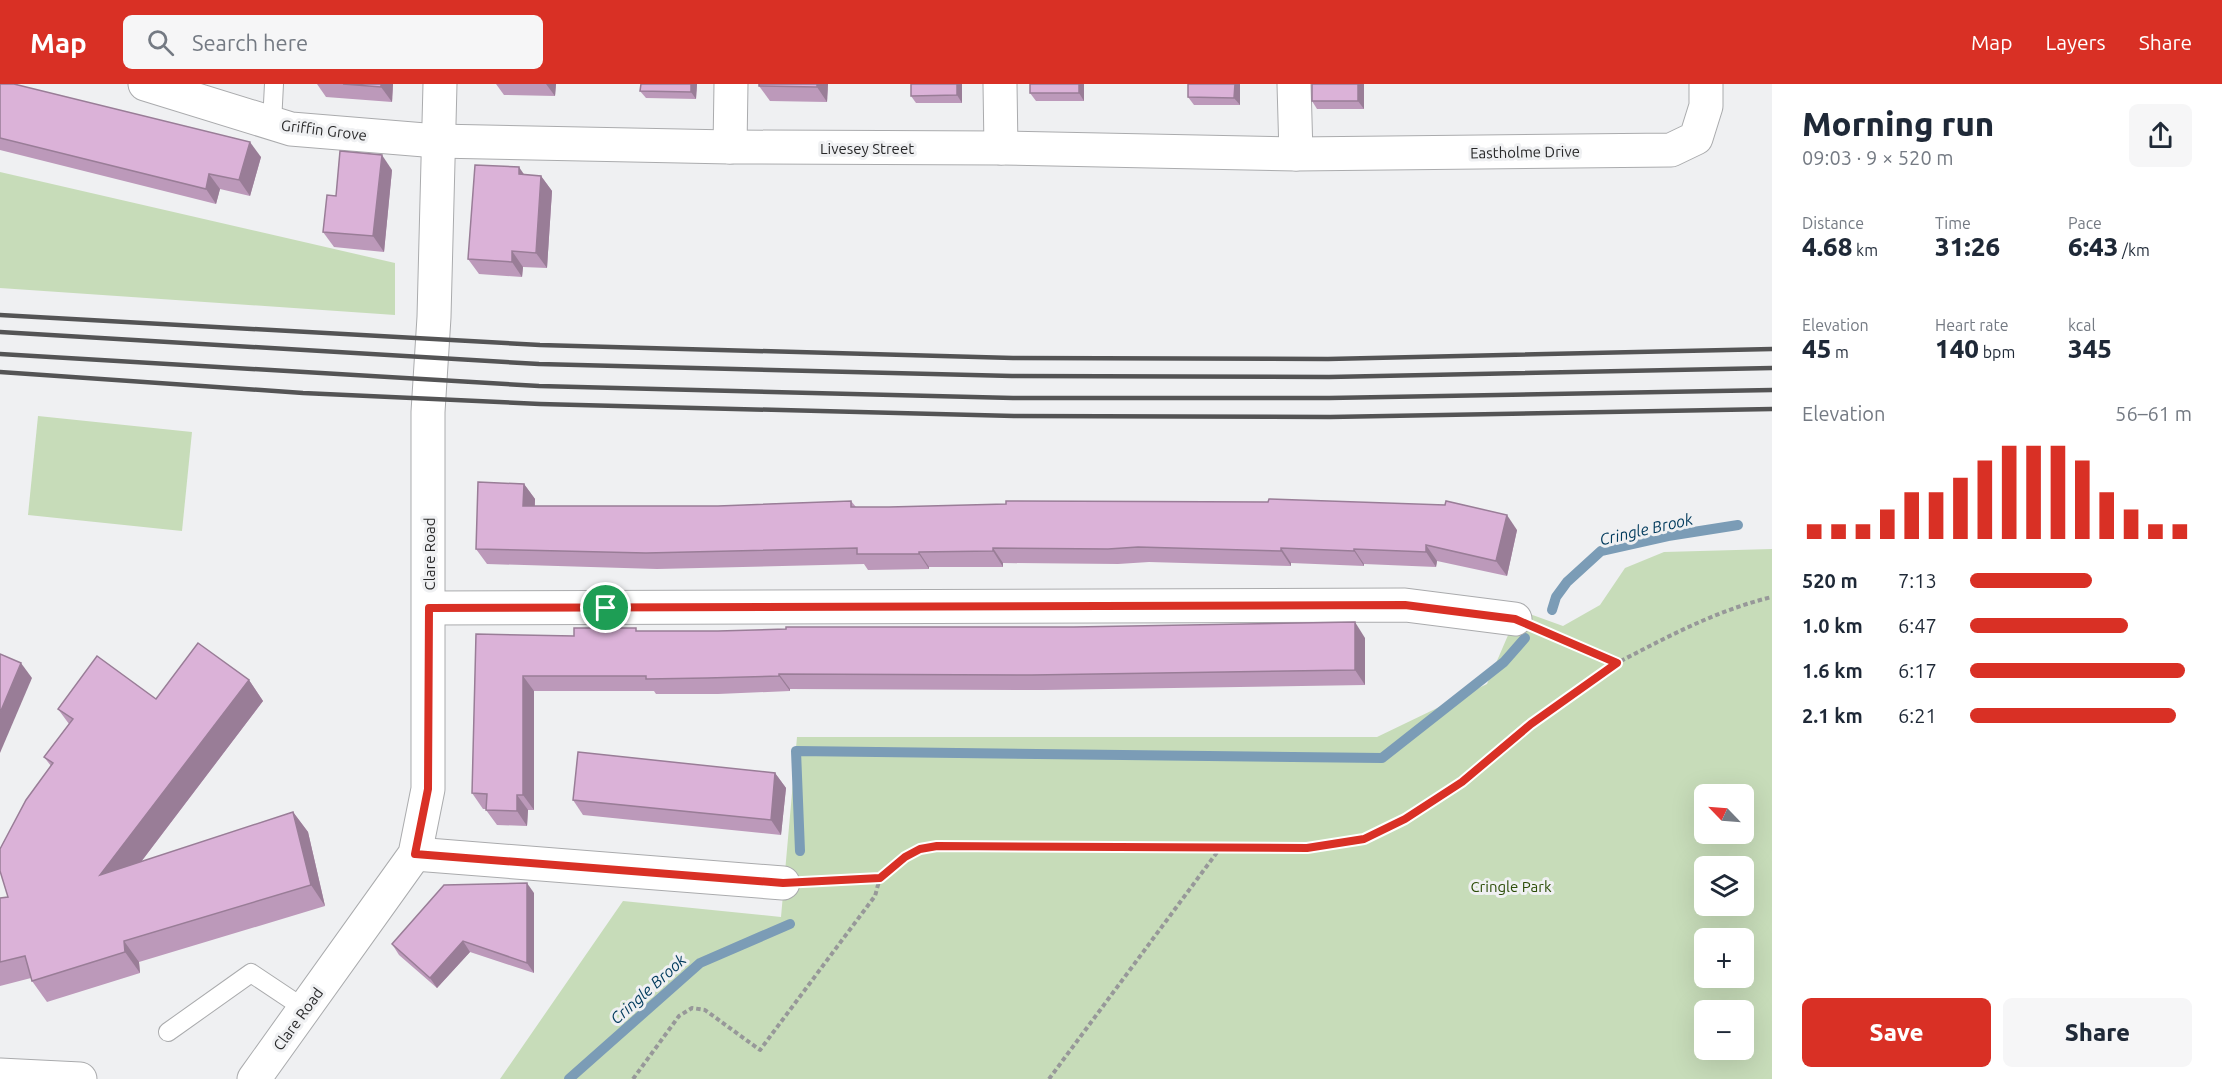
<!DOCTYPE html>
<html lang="en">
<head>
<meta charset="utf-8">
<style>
	body { margin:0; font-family:Ubuntu,sans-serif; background:#f6f6f7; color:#1f2937; height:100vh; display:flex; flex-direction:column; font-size:22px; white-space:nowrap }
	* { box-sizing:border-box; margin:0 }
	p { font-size:20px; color:#747a83 }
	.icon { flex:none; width:33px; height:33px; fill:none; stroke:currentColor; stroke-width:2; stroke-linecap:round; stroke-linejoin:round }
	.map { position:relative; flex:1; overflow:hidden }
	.sheet { display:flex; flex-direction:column; background:#fff; width:450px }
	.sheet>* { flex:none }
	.needle { width:39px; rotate:295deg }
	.tools { position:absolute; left:1694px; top:700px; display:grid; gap:12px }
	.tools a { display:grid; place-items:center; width:60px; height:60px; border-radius:9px; background:#fff; box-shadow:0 6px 24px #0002; font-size:30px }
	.pin { position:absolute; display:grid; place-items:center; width:51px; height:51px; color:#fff; margin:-26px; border:3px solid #fff; border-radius:50%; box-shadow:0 2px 6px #0007 }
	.round { display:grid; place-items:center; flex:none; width:63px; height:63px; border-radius:9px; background:#f6f6f7 }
	.summary { display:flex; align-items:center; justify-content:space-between; height:102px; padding:0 30px }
	h1 { font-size:33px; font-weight:800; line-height:45px }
	.stats { display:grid; grid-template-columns:repeat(3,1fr); gap:9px; height:102px; padding:6px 30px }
	.stats div { display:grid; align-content:center }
	.stats b { font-size:26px; font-weight:800 }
	.stats small { font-size:16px; font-weight:400 }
	.stats p { font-size:16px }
	.chart { height:168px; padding:12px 30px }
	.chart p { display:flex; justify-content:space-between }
	.chart svg { width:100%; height:108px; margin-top:6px; stroke:#d93025; stroke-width:6 }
	.cta { display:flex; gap:12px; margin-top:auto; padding:12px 30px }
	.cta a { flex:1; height:69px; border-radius:9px; background:#d93025; color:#fff; font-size:24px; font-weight:800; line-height:69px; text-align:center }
	.cta a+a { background:#f6f6f7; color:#1f2937 }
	ul { padding:0 30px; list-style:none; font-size:20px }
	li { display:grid; grid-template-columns:96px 72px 1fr; align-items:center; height:45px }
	li i { height:15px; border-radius:8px; background:#d93025 }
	header { display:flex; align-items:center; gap:36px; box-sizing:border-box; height:84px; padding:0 30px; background:#d93025; color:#fff }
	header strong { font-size:28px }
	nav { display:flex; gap:33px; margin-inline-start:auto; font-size:21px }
	.search { width:420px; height:54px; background:#f6f6f7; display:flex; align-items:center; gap:15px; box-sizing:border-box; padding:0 21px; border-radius:9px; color:#747a83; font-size:22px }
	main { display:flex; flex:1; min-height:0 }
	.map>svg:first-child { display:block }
	.green { fill:#c7dcb9; fill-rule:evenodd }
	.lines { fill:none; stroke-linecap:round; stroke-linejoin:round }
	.stream { stroke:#7b9cb6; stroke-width:10 }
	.lane-casing { stroke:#aaabad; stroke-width:20 }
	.street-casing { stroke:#aaabad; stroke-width:35 }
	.path { stroke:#979899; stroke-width:4; stroke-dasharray:4.5 3; stroke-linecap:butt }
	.lane { stroke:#fff; stroke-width:18 }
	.street { stroke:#fff; stroke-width:33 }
	.rail { stroke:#545455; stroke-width:4.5 }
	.wall { fill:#bc99ba }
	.shaded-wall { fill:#997d97 }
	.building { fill:#dbb2d8; stroke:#997d97; stroke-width:1.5 }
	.route-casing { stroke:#fff; stroke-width:12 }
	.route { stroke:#d93025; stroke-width:8 }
	.labels { text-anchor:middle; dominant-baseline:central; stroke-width:6; stroke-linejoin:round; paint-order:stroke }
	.street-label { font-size:15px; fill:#282829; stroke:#eff0f2 }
	.park-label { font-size:15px; fill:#2b4c07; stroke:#eff0f2 }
	.water-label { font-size:16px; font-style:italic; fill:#003a5c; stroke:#eff0f2 }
</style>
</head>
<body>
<header>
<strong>Map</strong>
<div class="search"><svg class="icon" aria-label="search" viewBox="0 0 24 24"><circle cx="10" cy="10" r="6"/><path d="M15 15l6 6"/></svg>Search here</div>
<nav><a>Map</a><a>Layers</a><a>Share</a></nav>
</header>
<main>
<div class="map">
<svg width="1772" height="995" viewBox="0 0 1772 995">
	<rect width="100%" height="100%" fill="#eff0f2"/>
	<g class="green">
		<polygon points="0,88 395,179 395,231 0,204"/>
		<polygon points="38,332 192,348 182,447 28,431"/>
		<path d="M 1772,465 L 1772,995 L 500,995 L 623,817 L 781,833 L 797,653 L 1377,653 L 1487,600 L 1515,535 L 1527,529 L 1563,542 L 1600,521 L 1625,484 L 1664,468 ZM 1704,711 L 1743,711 L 1743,750 L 1704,750 ZM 1704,783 L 1743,783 L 1743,822 L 1704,822 ZM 1704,855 L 1743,855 L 1743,894 L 1704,894 ZM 1704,927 L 1743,927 L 1743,966 L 1704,966 Z"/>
	</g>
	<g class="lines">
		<g class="stream">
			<polyline points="1552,526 1556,513 1567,498 1601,467 1668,452 1738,441"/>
			<polyline points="800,767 796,667 1382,674 1504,578 1525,554"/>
			<polyline points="569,995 700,879 790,840"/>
		</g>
		<g class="lane-casing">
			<g id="lane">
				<polyline points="272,39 274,0"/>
				<polyline points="168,948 251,889 305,925"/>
			</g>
		</g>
		<g class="street-casing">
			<g id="street">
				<polyline points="145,0 291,45 437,57 730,63 1001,64 1296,70 1671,66 1696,54 1706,22 1706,0"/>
				<polyline points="1000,0 1001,64"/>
				<polyline points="1294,0 1296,70"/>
				<polyline points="730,63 731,0"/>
				<polyline points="429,524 1405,521 1515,535"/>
				<polyline points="415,770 783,799"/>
				<polyline points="0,991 80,995"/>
				<polyline points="254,995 415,770 428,705 428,328 434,233 440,0"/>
			</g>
		</g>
		<g class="path">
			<path d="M 1545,548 L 1617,579 C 1667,553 1717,526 1772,513"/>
			<polyline points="815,797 880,794"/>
			<path d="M 633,995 L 679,932 L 692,924 L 705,926 L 760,966 L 875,812 C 877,806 878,797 882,793 C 895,776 917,766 937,762 L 1307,764 L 1364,755 L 1405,735 L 1462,698 L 1531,640 L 1617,579"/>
			<polyline points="1049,995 1221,763"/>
		</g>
		<use href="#lane" class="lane"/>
		<use href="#street" class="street"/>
		<g class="rail">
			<polyline points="0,231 540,261 1013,274 1328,275 1772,265"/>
			<polyline points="0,248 539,280 1012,292 1329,293 1772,284"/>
			<polyline points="0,270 539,302 1013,314 1329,314 1772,306"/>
			<polyline points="0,288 303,309 540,320 1014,332 1330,333 1772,325"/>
		</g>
	</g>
	<g class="wall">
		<polygon points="0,0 261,73 250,112 220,105 216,120 0,66"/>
		<polygon points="317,0 393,0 392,18 326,13"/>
		<polygon points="496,0 556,0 555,12 504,11"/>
		<polygon points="641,0 697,0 696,15 646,14 640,7"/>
		<polygon points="759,0 828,0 827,18 770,17 759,2"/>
		<polygon points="962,0 962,19 916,19 911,12"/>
		<polygon points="1030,0 1084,0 1084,17 1036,17 1030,9"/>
		<polygon points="1188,0 1240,0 1240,21 1194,21 1188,13"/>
		<polygon points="1364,0 1364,25 1317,25 1312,17"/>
		<polygon points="392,86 384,168 334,163 323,148 336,112"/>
		<polygon points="524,91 541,92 552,107 547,184 523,183 522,193 479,190 468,175"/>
		<polygon points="524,400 535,415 535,422 718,422 851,417 856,423 1517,446 1507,492 1437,477 1436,483 1364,480 1364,482 1291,479 1291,482 1149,478 1118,480 1003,479 1003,483 929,483 929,485 868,486 864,480 657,485 487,480 476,465"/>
		<polygon points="638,547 1365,554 1365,601 1043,606 790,605 790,607 718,610 656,610 654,607 534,607 534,726 528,726 527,742 497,741 486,726 486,725 483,725 472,709 476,550 574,552"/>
		<polygon points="249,596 263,617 141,778 293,728 308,748 325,822 139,878 140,889 47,918 32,897 31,894 0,902 0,814 8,813 51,682 44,673 69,640 58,625 156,615"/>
		<polygon points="775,689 786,704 781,751 583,731 573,716"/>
		<polygon points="534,809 534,889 470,868 437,904 399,871 392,860"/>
	</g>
	<g class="shaded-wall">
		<polygon points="381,0 393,0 392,18 381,3"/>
		<polygon points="546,0 556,0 555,12"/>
		<polygon points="691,0 697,0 696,15 691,8"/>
		<polygon points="817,0 828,0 827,18 817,3"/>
		<polygon points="957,0 962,0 962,19 957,11"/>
		<polygon points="1079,0 1084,0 1084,17 1079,9"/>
		<polygon points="1235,0 1240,0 1240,21 1234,14"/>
		<polygon points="1358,0 1364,0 1364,25 1358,17"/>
		<polygon points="250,58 261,73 250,112 239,96"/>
		<polygon points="382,71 392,86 384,168 373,152"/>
		<polygon points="519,83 530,99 519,90"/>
		<polygon points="209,90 220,105 216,120 206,105"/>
		<polygon points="541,92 552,107 547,184 536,169"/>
		<polygon points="512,167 523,183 522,193 512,178"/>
		<polygon points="524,400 535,415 534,437 523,422"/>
		<polygon points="1507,431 1517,446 1507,492 1496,477"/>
		<polygon points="1426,461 1437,477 1436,483 1426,468"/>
		<polygon points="993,464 1003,479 1003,483 993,467"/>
		<polygon points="1281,464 1291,479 1291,482 1281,467"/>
		<polygon points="1354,465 1364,480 1364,482 1354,467"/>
		<polygon points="919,468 929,483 929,485 919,470"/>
		<polygon points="1355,538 1365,554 1365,601 1355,586"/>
		<polygon points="21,579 32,594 0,669 0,629"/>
		<polygon points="779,590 790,605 790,607 779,592"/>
		<polygon points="523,592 534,607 534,726 523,711"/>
		<polygon points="249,596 263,617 115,812 100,791"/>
		<polygon points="775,689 786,704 781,751 771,736"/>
		<polygon points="517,711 528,726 527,742 517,727"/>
		<polygon points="293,728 308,748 325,822 311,801"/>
		<polygon points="527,799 534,809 534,889 527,879"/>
		<polygon points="124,857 139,878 140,889 125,868"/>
		<polygon points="463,857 470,868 437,904 430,894"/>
	</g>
	<g class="building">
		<polygon points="0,0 14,0 250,58 239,96 209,90 206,105 0,54"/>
		<polygon points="343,0 381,0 381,3"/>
		<polygon points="641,0 691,0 691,8 640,7"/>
		<polygon points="759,0 817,0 817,3 759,2"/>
		<polygon points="911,0 957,0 957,11 911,12"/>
		<rect x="1030" y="0" width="49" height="9"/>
		<polygon points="1188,0 1235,0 1234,14 1188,13"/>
		<rect x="1312" y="0" width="46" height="17"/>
		<polygon points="340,67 382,71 373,152 323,148 327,111 336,112"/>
		<polygon points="475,81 519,83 519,90 541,92 536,169 512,167 512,178 468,175"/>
		<polygon points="478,398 524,400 523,422 718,422 851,417 851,423 889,423 1006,420 1006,417 1268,418 1269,415 1445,421 1446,417 1507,431 1496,477 1426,461 1426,468 1354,465 1354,467 1281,464 1281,467 1138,463 1108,465 993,464 993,467 919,468 919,470 857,470 857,464 646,469 476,465"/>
		<polygon points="1355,538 1355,586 1032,591 779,590 779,592 707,594 646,595 646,592 523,592 523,711 517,711 517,727 486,726 487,710 472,709 476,550 574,552 574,544 636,544 636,547 718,547 786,545 786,543 1074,543"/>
		<polygon points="198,559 249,596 100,791 293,728 311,801 124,857 125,868 32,897 25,872 0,878 0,814 8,813 0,787 0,765 26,716 53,679 44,673 73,635 58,625 97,572 156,615"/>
		<polygon points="0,570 21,579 0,629"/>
		<polygon points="578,668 775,689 771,736 573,716"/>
		<polygon points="527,799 527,879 463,857 430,894 392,860 444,801"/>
	</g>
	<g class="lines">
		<g class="route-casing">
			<polygon id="route" points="1405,521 1515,535 1617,579 1531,640 1462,698 1405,735 1364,755 1307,764 937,762 920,765 905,773 880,794 783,799 415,770 428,705 429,524"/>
		</g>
		<use href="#route" class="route"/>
	</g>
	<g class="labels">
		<g class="street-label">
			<text transform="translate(324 46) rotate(7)">Griffin Grove</text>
			<text x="867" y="64">Livesey Street</text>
			<text transform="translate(1525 68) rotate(-1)">Eastholme Drive</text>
			<text transform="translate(429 470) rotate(-90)">Clare Road</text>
			<text transform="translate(298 935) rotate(-54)">Clare Road</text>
		</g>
		<g class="park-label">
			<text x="1511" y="802">Cringle Park</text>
		</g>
		<g class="water-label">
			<text transform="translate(1646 445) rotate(-13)">Cringle Brook</text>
			<text transform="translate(648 905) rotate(-42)">Cringle Brook</text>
		</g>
	</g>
</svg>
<div class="tools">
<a><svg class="needle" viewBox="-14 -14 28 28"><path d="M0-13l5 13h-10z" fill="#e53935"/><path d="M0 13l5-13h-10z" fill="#747a83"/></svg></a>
<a><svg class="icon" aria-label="layers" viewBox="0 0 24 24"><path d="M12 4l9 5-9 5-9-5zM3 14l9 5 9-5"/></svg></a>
<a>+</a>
<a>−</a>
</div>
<div class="pin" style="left:606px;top:524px;background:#1e9e55"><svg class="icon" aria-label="arrive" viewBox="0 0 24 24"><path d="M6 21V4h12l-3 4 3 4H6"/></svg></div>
</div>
<section class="sheet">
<div class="summary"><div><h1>Morning run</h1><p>09:03 · 9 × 520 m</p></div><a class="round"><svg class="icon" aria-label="share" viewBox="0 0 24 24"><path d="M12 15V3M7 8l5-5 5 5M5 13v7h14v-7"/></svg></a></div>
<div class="stats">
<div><p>Distance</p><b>4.68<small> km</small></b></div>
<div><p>Time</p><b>31:26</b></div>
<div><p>Pace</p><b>6:43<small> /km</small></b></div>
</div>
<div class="stats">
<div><p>Elevation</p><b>45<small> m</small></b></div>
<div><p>Heart rate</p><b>140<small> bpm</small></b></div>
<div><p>kcal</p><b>345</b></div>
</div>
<div class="chart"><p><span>Elevation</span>56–61 m</p>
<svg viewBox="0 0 160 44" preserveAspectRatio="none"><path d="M5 44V38M15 44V38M25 44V38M35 44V32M45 44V25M55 44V25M65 44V19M75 44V12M85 44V6M95 44V6M105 44V6M115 44V12M125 44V25M135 44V32M145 44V38M155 44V38"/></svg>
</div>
<ul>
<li><b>520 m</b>7:13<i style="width:55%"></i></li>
<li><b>1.0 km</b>6:47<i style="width:71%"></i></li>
<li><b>1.6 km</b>6:17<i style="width:97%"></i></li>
<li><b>2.1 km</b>6:21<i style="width:93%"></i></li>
</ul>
<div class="cta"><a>Save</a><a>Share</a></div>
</section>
</main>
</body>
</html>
